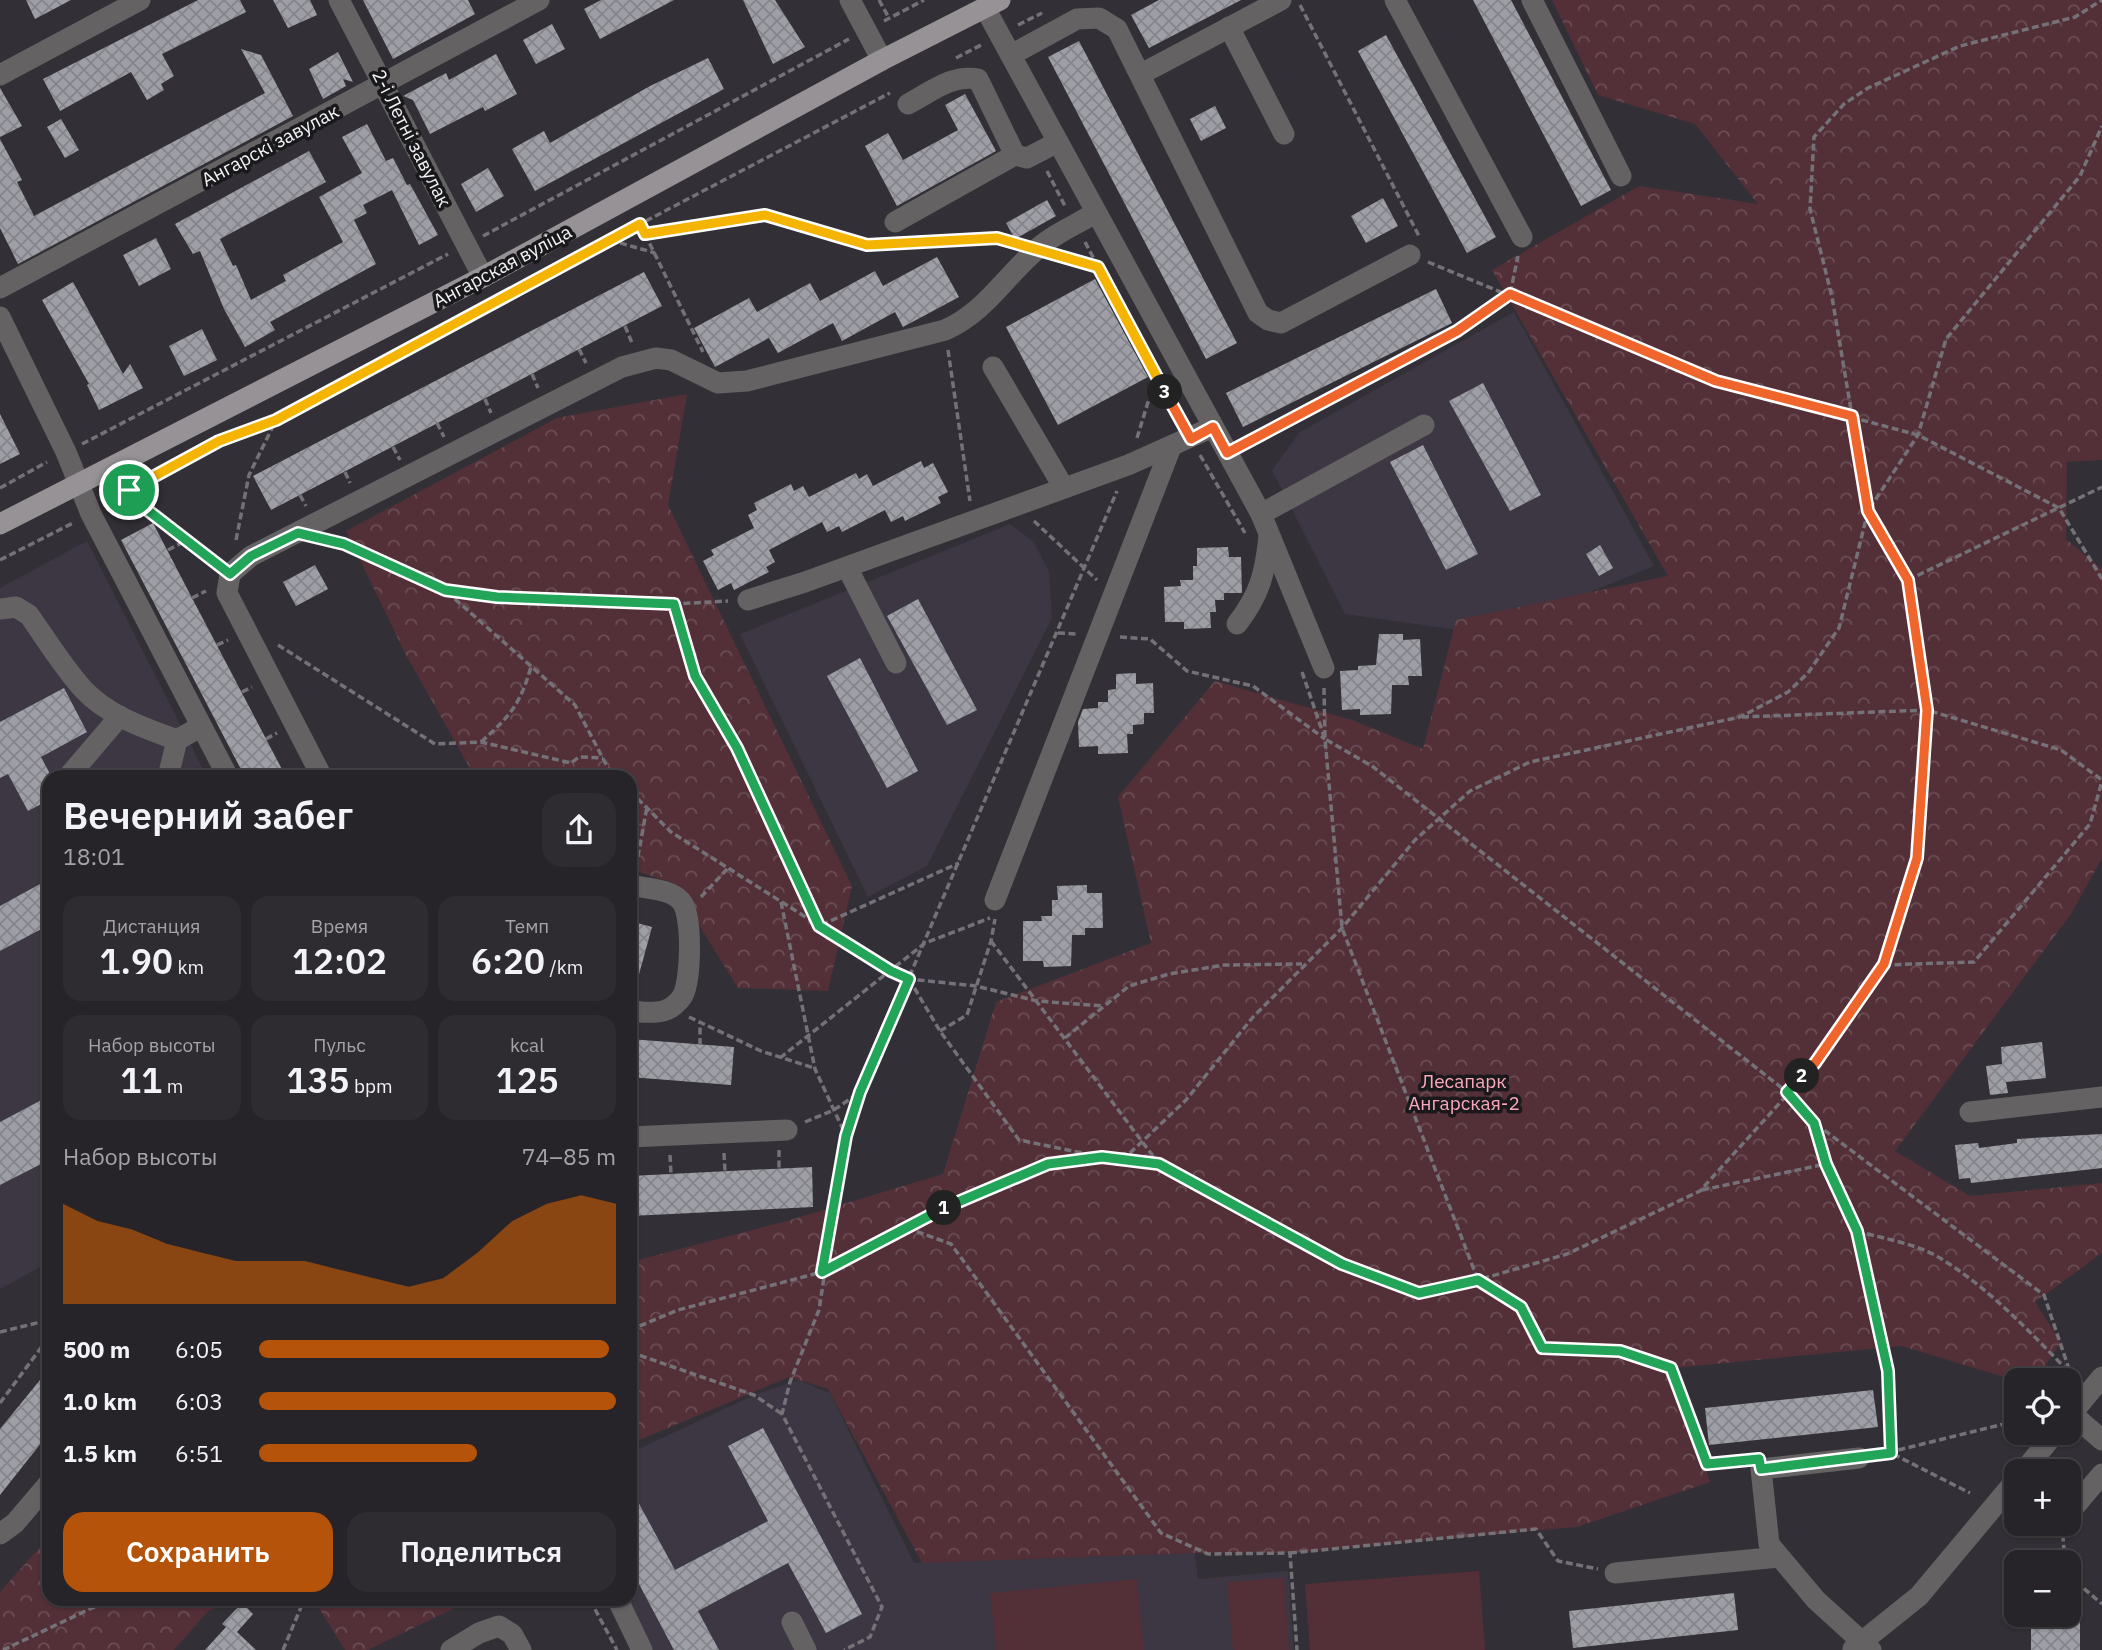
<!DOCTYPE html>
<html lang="ru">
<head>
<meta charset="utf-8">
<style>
	body { margin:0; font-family:"IBM Plex Sans",sans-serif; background:#2e2c30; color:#f1f3f6; height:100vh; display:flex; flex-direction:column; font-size:26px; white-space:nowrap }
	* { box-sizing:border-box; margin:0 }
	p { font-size:23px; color:#a4a4a8 }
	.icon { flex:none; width:38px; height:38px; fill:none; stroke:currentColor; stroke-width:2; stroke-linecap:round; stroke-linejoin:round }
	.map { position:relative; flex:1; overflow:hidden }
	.drawer { position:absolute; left:42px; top:770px; width:595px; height:836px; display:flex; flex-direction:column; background:#262428; border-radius:21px; box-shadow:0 2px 5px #0004,0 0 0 2px #424145 }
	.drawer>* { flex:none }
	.buttons { position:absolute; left:2004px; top:1368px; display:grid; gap:14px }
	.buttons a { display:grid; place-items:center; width:77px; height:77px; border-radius:14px; background:#262428; box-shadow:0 2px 5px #0004,0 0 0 2px #424145; font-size:35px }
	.pin { position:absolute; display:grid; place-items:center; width:60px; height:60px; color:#fff; margin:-30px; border:4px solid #fff; border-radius:50%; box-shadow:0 2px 7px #0007 }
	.km { position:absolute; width:35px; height:35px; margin:-18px; border-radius:50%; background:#222; color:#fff; font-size:19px; line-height:35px; text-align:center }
	.round { display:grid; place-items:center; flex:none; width:74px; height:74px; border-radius:21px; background:#2e2c30 }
	.overview { display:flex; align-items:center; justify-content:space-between; height:119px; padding:0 21px }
	h1 { font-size:38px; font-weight:600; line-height:52px }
	.stats { display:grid; grid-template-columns:repeat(3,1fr); gap:10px; height:119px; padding:7px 21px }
	.stats div { display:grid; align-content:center; border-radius:18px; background:#2e2c30; text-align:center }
	.stats b { font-size:35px; font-weight:600 }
	.stats small { font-size:19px; font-weight:400 }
	.stats p { font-size:19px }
	.chart { height:196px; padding:14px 21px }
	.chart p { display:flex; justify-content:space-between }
	.chart svg { width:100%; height:126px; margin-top:7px; fill:#b45309; opacity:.7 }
	.cta { display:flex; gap:14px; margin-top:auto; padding:14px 21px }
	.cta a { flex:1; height:80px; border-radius:21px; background:#b45309; color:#fff; font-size:28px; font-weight:600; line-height:80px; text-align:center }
	.cta a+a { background:#2e2c30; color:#f1f3f6 }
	ul { padding:0 21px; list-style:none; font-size:23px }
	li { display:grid; grid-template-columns:112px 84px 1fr; align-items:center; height:52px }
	li i { height:18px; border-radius:9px; background:#b45309 }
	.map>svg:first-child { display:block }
	.built { fill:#3c3743 }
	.forest { fill:url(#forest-crowns) }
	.park { fill:#532f38 }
	.building { fill:url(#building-cross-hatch) }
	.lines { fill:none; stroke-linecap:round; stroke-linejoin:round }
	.path { stroke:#747277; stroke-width:3.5; stroke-dasharray:7 3.5; stroke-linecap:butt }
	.minor { stroke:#656264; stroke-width:21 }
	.major { stroke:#979296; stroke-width:21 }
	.split-1-casing { stroke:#fff; stroke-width:14 }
	.split-2-casing { stroke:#fff; stroke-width:14 }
	.split-3-casing { stroke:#fff; stroke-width:14 }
	.split-4-casing { stroke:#fff; stroke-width:14 }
	.split-1 { stroke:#22a559; stroke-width:9 }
	.split-2 { stroke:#22a559; stroke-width:9 }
	.split-3 { stroke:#f0652b; stroke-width:9 }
	.split-4 { stroke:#f5b400; stroke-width:9 }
	.labels { text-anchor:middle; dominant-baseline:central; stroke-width:7; stroke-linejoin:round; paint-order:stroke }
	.street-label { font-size:19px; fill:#f3f2f6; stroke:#19181b }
	.park-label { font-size:19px; fill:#fca8bc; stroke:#19181b }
</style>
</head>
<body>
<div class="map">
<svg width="2102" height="1650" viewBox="0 0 2102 1650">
	<defs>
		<pattern id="forest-crowns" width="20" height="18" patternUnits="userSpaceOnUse" patternTransform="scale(1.75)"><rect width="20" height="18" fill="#532f38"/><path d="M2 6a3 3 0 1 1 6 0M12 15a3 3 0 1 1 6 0" fill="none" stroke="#6c4e55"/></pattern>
		<pattern id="building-cross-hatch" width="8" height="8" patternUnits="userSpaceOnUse" patternTransform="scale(1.75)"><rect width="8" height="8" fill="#9d9ea6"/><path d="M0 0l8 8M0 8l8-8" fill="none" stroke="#84848a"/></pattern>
	</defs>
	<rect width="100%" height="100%" fill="#323036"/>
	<g class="built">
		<polygon points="1514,312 1654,566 1487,634 1345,614 1272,470 1300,432"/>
		<polygon points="1010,524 1033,541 1049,572 1052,618 927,866 868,897 740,634"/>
		<polygon points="87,541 207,777 49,777 49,1262 0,1289 0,588"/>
		<polygon points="798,1380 830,1393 914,1563 1195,1553 1198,1579 1288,1571 1294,1650 631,1650 605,1600 630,1600 630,1453 754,1395"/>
	</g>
	<g class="forest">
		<polygon points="1552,0 2102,0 2102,460 2067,462 2066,539 2102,569 2102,858 2071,914 1895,1151 1970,1196 2102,1183 2102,1253 2035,1302 2061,1342 2035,1381 2017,1381 1902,1346 1672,1368 1710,1482 1577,1527 1290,1553 1195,1553 922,1563 828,1389 789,1377 630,1444 630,1262 787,1221 943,1174 996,1002 1151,943 1118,797 1215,681 1352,720 1423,749 1456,620 1668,576 1492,270 1639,186 1758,204 1695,124 1598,95"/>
		<polygon points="687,394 668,505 852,886 828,991 738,988 673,883 630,869 630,777 475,777 406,655 346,531 557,418"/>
		<polygon points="49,1537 49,1600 236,1600 208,1611 174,1650 0,1650 0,1592"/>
		<polygon points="314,1600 471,1600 368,1650 345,1650"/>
	</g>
	<g class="park">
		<polygon points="1479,1571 1485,1650 1310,1650 1305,1584"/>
		<polygon points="1284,1578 1289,1650 1233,1650 1227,1582"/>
		<polygon points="1137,1579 1144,1650 996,1650 990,1593"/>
	</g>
	<g class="building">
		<polygon points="26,0 71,0 35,19"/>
		<polygon points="198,0 240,0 246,12 162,54 174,76 161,84 164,90 147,100 131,72 60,111 43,79"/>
		<polygon points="273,0 310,0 317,15 288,28"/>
		<polygon points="363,0 468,0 475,14 393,59"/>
		<polygon points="601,0 674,0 600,39 584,9"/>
		<polygon points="743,0 775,0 805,47 773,64"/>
		<polygon points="1159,0 1241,0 1149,48 1131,15"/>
		<polygon points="1473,0 1511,0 1611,190 1581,206"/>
		<polygon points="552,24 565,49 536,64 523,40"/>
		<polygon points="1386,35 1496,237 1467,253 1358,51"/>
		<polygon points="1079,41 1237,343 1206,359 1048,57"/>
		<polygon points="241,49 261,55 293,116 18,264 0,228 0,139 22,180 17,182 34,216 265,93"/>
		<polygon points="338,52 353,82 343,79 346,86 323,99 309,69"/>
		<polygon points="496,54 517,94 485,111 483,107 430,134 413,100 403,96 446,73 449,80"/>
		<polygon points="708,58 724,89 535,191 512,149 544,131 550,143 650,86"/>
		<polygon points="0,88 22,126 0,137"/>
		<polygon points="965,94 996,151 897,206 865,146 888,133 903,160 958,130 945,105"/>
		<polygon points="1215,106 1226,128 1201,141 1190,119"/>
		<polygon points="61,119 79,150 65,158 47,127"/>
		<polygon points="367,124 386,161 393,158 407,185 410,184 438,235 419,245 392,190 363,205 367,213 354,220 376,264 270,322 275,330 245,347 224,309 200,251 193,254 175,224 309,151 326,182 220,239 233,266 236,265 251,300 286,281 283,275 343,242 319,197 362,173 342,137"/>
		<polygon points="488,168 504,196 476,212 461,184"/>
		<polygon points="1383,198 1398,226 1366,243 1351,216"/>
		<polygon points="1047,200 1056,216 1015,239 1006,223"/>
		<polygon points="156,238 171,269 139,286 123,255"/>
		<polygon points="937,257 959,297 903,327 895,312 842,341 833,323 778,353 769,338 715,367 694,328 749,298 757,312 810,283 820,301 875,271 883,286"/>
		<polygon points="644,272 662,306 271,510 253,476"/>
		<polygon points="1095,279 1148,377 1058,425 1006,327"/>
		<polygon points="73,282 123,374 130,364 143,388 99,410 87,385 89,384 42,300"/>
		<polygon points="1436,289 1452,323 1243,427 1226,393"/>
		<polygon points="202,329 217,360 184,376 169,346"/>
		<polygon points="1483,383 1541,495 1510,511 1449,401"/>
		<polygon points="0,414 20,454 0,464"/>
		<polygon points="1423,445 1478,554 1446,570 1390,462"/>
		<polygon points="921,461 924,468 933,463 948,492 938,497 941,503 905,521 903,516 891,522 885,510 842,532 839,526 827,532 822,522 769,550 775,562 766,567 769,572 734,590 731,583 718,590 703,561 714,555 711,550 754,528 748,515 757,510 754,503 791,484 794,491 803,486 809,497 856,473 859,479 867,474 873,486"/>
		<polygon points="153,523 192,598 286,777 245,777 121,540"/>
		<polygon points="1600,545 1613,568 1599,576 1586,554"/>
		<polygon points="1228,547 1229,557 1241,557 1242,593 1224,593 1224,600 1215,600 1216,612 1210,612 1211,628 1184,629 1184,622 1165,622 1164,587 1181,586 1180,580 1193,580 1193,566 1197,566 1197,548"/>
		<polygon points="315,565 328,589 296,606 283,582"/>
		<polygon points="918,599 977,710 947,725 887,616"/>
		<polygon points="1379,634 1403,634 1403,640 1420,639 1422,676 1408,676 1409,685 1392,685 1391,714 1360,715 1360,709 1342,710 1340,671 1358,670 1358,666 1376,665"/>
		<polygon points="860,658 918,771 887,788 827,676"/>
		<polygon points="1136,673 1136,684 1153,683 1154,713 1144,713 1144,724 1133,725 1133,734 1127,734 1128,753 1098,754 1098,746 1079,747 1078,722 1083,709 1098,708 1098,702 1108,702 1108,690 1116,689 1116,674"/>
		<polygon points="64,688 87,732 41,757 49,772 49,800 28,811 8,774 0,778 0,722"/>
		<polygon points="49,879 49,925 0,951 0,906"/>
		<polygon points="1087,885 1087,893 1102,893 1103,928 1085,928 1085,935 1072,935 1071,966 1044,967 1043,961 1023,961 1023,921 1042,921 1041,916 1052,916 1052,900 1058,900 1057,886"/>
		<polygon points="630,921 652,927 635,989 630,988"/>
		<polygon points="630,1039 734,1047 731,1085 630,1077"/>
		<polygon points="2042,1042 2046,1078 2006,1082 2008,1093 1990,1095 1986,1066 2002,1064 2001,1047"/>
		<polygon points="49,1096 49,1160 0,1185 0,1122"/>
		<polygon points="2102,1134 2102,1168 1971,1183 1970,1178 1959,1179 1955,1145 1978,1143 1979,1148 2017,1143 2017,1139"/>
		<polygon points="812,1167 813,1207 630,1216 630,1176"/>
		<polygon points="49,1369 49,1433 0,1495 0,1429"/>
		<polygon points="1873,1390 1878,1427 1709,1445 1705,1408"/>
		<polygon points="763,1428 862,1614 826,1633 788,1563 698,1611 719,1650 674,1650 630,1567 630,1487 675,1570 768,1521 728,1446"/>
		<polygon points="1734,1593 1738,1630 1573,1648 1569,1611"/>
		<polygon points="242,1603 253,1614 237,1632 256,1650 205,1650 226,1627 222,1624"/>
		<rect x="2031" y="1615" width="49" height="35"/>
	</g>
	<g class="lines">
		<g class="path">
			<polyline points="879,0 889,18"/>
			<polyline points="1300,5 1420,238"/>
			<polyline points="884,21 924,0"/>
			<polyline points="1018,25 1042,13"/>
			<polyline points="956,58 983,44"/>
			<polyline points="1047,171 1066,208"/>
			<polyline points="640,224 645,234 765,215 867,245 997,238 1013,243"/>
			<polyline points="645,234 703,352"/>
			<polyline points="483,236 849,39"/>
			<polyline points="610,240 655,253"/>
			<polyline points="1085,242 1180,421"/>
			<polyline points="1061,257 1098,267"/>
			<polyline points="1428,262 1716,381 1918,435 2059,508 2102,579"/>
			<polyline points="625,326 632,343"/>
			<polyline points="579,349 586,363"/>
			<polyline points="948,350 970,501"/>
			<polyline points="532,374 538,388"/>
			<polyline points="485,399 491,413"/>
			<polyline points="437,423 444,437"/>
			<polyline points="1137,438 1156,376"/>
			<polyline points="1246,443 1457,331 1510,294 1518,256"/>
			<polyline points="82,444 448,254"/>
			<polyline points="393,447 400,460"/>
			<polyline points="1200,455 1245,533"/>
			<polyline points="345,472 350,483"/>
			<polyline points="0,488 47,462"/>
			<polyline points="129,490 146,508 216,563"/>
			<polyline points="300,495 306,506"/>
			<polyline points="107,504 192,455 276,420 562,265 890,93"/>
			<polyline points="1034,521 1097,580"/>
			<polyline points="236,540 249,475 276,420"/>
			<polyline points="327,540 344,544 445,590 497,597 674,604 728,601"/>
			<polyline points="168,550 187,540"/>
			<polyline points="0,560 73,523"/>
			<polyline points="1908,580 2102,487"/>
			<polyline points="447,592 575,705 609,770 616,777"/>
			<polyline points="192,598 206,591"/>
			<polyline points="674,604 695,676 737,748 819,926 959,863"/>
			<polyline points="1058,633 1077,634"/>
			<polyline points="1120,637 1150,639 1187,671 1253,686 1325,739"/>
			<polyline points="217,645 228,640"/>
			<polyline points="278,645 435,744 481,742 571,763 579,757 603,758"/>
			<polyline points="1302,672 1325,739 1342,928 1478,1280 1521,1307 1542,1348 1620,1351 1671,1368 1707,1464 1742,1461"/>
			<polyline points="1324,688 1325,739 1372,766 1787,1092 1814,1123 1826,1164 1857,1231 1888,1371 1891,1453 1970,1493"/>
			<polyline points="242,692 252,687"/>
			<polyline points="1742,717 1927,710 2061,750 2102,780"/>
			<polyline points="266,739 277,733"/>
			<path d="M 481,742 C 510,716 520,705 531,667"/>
			<polyline points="630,791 671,832 891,971 909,979 976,986 1037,1001 1103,1006"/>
			<polyline points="636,867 647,807"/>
			<polyline points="701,897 728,868"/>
			<polyline points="781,902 815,1069 846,1136 819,1310 790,1382 782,1414 882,1607 870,1637 844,1650"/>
			<polyline points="991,941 1159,1164"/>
			<polyline points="1884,965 1974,962 2090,824 2102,781"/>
			<polyline points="909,979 940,1031 1019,1140 1102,1157 1159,1164 1342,1264 1419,1293 1478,1280 1567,1254 1700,1191 1816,1063 1884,965 1917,858 1927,710 1908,580 1868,511 1832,297 1810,209 1814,137 1844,104 1868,88 1960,46 2075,17 2102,0"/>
			<polyline points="689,1017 761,1051 814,1068"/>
			<polyline points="940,1031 967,1015 991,941 995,919"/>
			<polyline points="1065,1038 1129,986 1169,974 1224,965 1302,964"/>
			<polyline points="700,1045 700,1022"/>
			<polyline points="780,1058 925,943 990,918"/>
			<polyline points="805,1122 834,1110 860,1092 1117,491"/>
			<polyline points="1816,1124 2044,1295 2071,1375"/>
			<polyline points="847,1134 860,1092"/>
			<polyline points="779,1150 779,1169"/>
			<polyline points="724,1153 725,1172"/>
			<polyline points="670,1155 671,1174"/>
			<polyline points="1109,1156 1130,1153 1186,1100 1253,1017 1342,928 1415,840 1470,791 1530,762 1740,717 1788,692 1808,673 1839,628 1868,511 1918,435 1946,339 2080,176 2102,126"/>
			<polyline points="1702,1190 1826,1164"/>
			<polyline points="907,1228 951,1244 1161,1533 1208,1554 1290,1553 1297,1650"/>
			<path d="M 1857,1231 C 1884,1239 1915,1243 1940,1258 C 1989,1288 2030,1332 2070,1373"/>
			<polyline points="630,1330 678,1310 822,1272 958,1201 1048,1164 1098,1158"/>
			<polyline points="0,1332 49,1320"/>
			<polyline points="630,1352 754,1395 782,1414"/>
			<polyline points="0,1403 49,1337"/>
			<polyline points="1878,1455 2016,1421"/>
			<polyline points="2062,1524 2065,1563"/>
			<polyline points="1290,1553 1536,1529 1558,1561 1598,1569"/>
			<polyline points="2068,1575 2102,1604"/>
			<polyline points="590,1600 617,1650"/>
			<polyline points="3,1650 92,1608 118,1600"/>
			<polyline points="283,1650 304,1600"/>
		</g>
		<g class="minor">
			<polyline points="339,0 483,277"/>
			<polyline points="850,0 882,60"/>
			<polyline points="1395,0 1522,237"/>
			<polyline points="1532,0 1621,176"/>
			<polyline points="985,8 1261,514 1324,668"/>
			<polyline points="1229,27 1284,134"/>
			<polyline points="1011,55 1077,19 1099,18 1117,29 1258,313 1268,320 1281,323 1410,255"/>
			<polyline points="1141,74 1281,0"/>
			<polyline points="0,75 140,0"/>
			<path d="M 908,104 C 931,92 952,74 978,79 L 1015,155 L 1027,158 L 1058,142"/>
			<polyline points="895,222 1015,155"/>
			<polyline points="0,288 539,0"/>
			<polyline points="0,317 66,452 91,514 228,777"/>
			<polyline points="993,367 1064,488"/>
			<polyline points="1261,514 1424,425"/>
			<polyline points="847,567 896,663"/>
			<polyline points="748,600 805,582 1128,465 1213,427"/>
			<path d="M 0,609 L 16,607 L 29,615 C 46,639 63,667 83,689 C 108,716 145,728 177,740 L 200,727"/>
			<path d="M 1237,624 C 1260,594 1265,574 1269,536"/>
			<polyline points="68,777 120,716"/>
			<polyline points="168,777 177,740"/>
			<path d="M 322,777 L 227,593 L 230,574 L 251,556 L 622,367 L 656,358 L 671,360 L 718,383 L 747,381 L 945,330 C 984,313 1004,278 1035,251 C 1051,235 1076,225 1095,213"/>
			<path d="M 630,885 C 646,889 669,888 681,901 C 693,914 691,979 683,995 C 682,998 675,1005 672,1007 C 660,1015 643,1012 630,1011"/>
			<polyline points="995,900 1171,447"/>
			<polyline points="1970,1112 2102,1097"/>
			<polyline points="630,1137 787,1130"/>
			<polyline points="2072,1414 2102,1440"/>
			<polyline points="2068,1418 2102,1377"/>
			<polyline points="1859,1458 1761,1469 1769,1544 1816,1600 1871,1650"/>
			<polyline points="2023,1472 2055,1433"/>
			<polyline points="2075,1506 2102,1474"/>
			<polyline points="0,1534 15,1523 49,1483"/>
			<polyline points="1615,1573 1779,1557"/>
			<polyline points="618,1600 642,1650"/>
			<polyline points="792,1622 806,1650"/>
			<polyline points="1853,1649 1919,1596 2016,1480"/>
			<polyline points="451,1650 479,1633 499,1626 512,1634 521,1650"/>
		</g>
		<polyline class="major" points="0,524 483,277 882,60 1000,0"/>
	</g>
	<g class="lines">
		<g class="split-1-casing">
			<polyline id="split-1" points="129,490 146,509 230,574 251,556 298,533 344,544 445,590 497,597 674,604 695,676 737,748 819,926 891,971 909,979 860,1092 846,1136 822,1272 944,1208"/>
		</g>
		<g class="split-2-casing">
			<polyline id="split-2" points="944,1208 1048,1164 1102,1157 1159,1164 1342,1264 1419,1293 1478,1280 1521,1307 1542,1348 1620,1351 1671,1368 1707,1464 1759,1459 1761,1469 1891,1453 1888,1371 1857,1231 1826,1164 1814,1123 1787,1092 1802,1076"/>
		</g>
		<g class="split-3-casing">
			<polyline id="split-3" points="1165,392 1191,439 1213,427 1227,453 1457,331 1510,294 1716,381 1852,416 1868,511 1908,580 1927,710 1917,858 1884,964 1815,1063 1802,1076"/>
		</g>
		<g class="split-4-casing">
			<polyline id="split-4" points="129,490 219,441 276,420 640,224 645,234 765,215 867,245 997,238 1098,267 1165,392"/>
		</g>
		<use href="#split-1" class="split-1"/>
		<use href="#split-2" class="split-2"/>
		<use href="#split-3" class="split-3"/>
		<use href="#split-4" class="split-4"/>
	</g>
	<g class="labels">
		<g class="street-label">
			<text transform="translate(412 138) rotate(63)">2-і Летні завулак</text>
			<text transform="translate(270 145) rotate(-28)">Ангарскі завулак</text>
			<text transform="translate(502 266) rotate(-28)">Ангарская вуліца</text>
		</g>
		<g class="park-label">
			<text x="1464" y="1081">Лесапарк<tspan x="1464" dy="22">Ангарская-2</tspan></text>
		</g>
	</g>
</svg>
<div class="buttons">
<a><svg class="icon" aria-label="locate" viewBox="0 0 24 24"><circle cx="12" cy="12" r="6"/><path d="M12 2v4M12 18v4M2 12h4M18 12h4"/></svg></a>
<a>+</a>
<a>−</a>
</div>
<div class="pin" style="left:129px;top:490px;background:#1e9e55"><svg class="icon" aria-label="arrive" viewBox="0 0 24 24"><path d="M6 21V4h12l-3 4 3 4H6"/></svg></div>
<b class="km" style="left:944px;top:1208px">1</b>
<b class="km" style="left:1802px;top:1076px">2</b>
<b class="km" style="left:1165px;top:392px">3</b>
<section class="drawer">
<div class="overview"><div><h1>Вечерний забег</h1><p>18:01</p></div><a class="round"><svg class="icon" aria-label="share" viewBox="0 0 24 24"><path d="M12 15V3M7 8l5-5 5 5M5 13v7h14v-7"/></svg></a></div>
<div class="stats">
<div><p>Дистанция</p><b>1.90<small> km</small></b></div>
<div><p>Время</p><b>12:02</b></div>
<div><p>Темп</p><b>6:20<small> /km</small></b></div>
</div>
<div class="stats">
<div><p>Набор высоты</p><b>11<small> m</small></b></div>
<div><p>Пульс</p><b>135<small> bpm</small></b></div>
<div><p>kcal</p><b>125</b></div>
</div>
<div class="chart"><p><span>Набор высоты</span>74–85 m</p>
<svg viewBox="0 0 160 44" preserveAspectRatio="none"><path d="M0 44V9L10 15L20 18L30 23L40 26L50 29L60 29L70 29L80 32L90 35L100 38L110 35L120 26L130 15L140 9L150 6L160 9V44z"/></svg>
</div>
<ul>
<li><b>500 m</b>6:05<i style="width:98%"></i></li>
<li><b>1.0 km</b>6:03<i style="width:100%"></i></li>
<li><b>1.5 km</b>6:51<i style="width:61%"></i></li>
</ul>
<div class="cta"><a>Сохранить</a><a>Поделиться</a></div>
</section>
</div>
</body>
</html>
